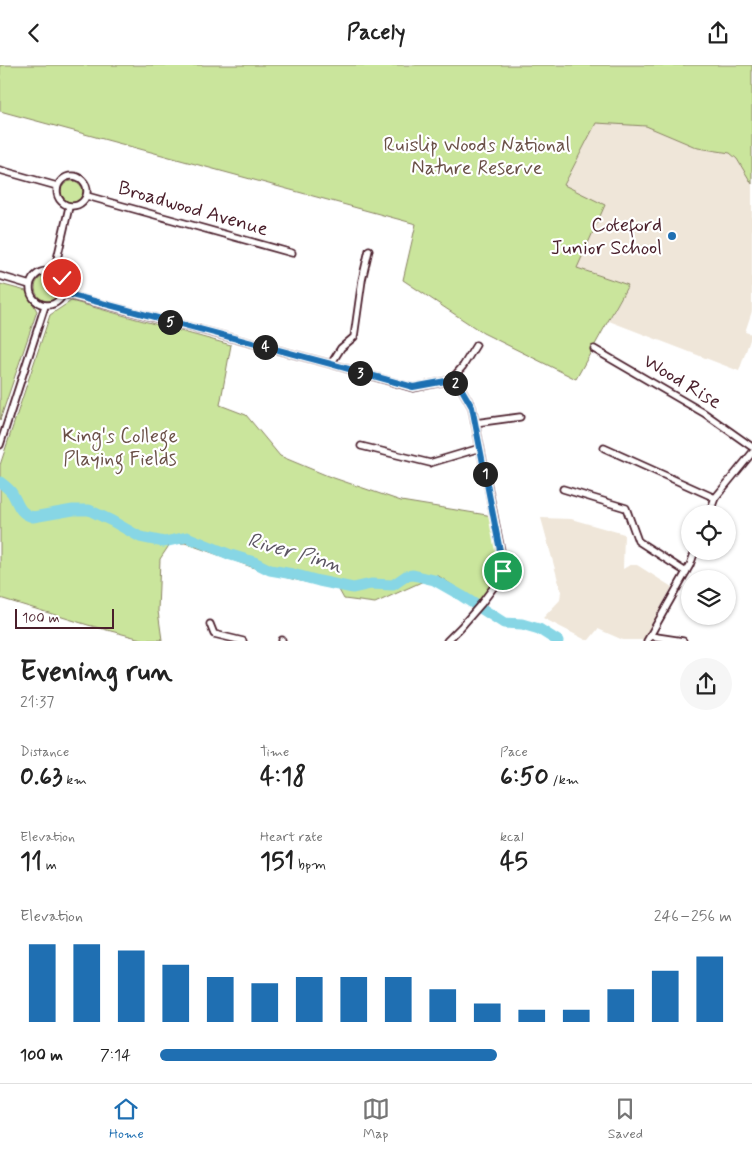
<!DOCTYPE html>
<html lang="en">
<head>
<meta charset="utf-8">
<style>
	body { margin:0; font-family:Mynerve,sans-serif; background:#f6f6f6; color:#222; height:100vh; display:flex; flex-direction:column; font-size:19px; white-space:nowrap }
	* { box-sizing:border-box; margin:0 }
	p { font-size:16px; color:#767676 }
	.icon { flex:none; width:28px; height:28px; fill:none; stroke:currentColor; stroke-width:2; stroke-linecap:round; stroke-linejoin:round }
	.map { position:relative; height:576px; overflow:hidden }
	.details { display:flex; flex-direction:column; background:#fff; flex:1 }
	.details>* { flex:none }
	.buttons { position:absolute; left:681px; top:440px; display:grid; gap:10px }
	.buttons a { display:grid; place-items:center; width:55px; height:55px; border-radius:50%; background:#fff; box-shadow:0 1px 4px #0004; font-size:25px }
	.scale { position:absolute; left:15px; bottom:12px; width:99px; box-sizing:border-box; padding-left:5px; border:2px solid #4a1f2b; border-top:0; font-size:14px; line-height:18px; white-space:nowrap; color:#4a1f2b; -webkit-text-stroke:4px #fff; paint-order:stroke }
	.pin { position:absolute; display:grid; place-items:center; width:42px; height:42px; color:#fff; margin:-21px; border:2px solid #fff; border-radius:50%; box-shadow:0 1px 5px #0007 }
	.km { position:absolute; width:25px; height:25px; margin:-12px; border-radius:50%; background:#222; color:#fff; font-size:14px; line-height:25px; text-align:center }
	.round { display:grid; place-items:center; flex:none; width:52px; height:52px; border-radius:26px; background:#f6f6f6 }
	.headline { display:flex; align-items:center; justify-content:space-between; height:85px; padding:0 20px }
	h1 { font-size:28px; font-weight:800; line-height:38px }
	.stats { display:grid; grid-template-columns:repeat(3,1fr); gap:8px; height:85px; padding:5px 20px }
	.stats div { display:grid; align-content:center }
	.stats b { font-size:25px; font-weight:800 }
	.stats small { font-size:14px; font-weight:400 }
	.stats p { font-size:14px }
	.chart { height:140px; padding:10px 20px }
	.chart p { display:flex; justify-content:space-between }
	.chart svg { width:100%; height:90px; margin-top:5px; stroke:#1f6fb2; stroke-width:6 }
	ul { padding:0 20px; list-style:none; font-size:16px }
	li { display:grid; grid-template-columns:80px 60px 1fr; align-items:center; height:38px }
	li i { height:12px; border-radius:6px; background:#1f6fb2 }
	header { display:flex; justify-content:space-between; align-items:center; height:65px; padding:0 20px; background:#fff; font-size:22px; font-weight:800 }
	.menu { display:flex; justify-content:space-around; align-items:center; height:70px; border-top:1px solid #e0e0e0; background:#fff; font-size:14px; color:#767676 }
	.menu a { display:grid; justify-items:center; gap:2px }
	.menu .current { color:#1f6fb2 }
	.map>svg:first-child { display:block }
	.built { fill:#efe6d9 }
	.green { fill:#cae59c; stroke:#8a8264 }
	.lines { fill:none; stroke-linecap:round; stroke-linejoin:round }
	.river { stroke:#87d6e5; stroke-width:11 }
	.minor-casing { stroke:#4a1f2b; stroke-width:9 }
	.minor { stroke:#fff; stroke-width:5.5 }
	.route-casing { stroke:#fff; stroke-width:10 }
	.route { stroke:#1f6fb2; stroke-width:6 }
	.poi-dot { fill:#1f6fb2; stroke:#fff; stroke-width:2 }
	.labels { text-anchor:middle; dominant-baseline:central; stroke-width:4.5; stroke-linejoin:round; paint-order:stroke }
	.park-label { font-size:20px; fill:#6a5047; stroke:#fff }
	.street-label { font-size:20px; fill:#4a1f2b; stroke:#fff }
	.poi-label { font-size:20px; fill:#4a1f2b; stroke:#fff; text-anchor:end }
	.water-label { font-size:21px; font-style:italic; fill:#5c5663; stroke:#fff }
</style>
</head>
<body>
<header><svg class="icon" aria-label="back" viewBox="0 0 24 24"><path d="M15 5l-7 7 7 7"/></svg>Pacely<svg class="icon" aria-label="share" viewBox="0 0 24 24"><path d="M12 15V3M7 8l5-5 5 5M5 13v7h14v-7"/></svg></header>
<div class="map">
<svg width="752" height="576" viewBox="0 0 752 576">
	<rect width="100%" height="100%" fill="#fff"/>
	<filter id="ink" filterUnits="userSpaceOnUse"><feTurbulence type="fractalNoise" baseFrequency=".02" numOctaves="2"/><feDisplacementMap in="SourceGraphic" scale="10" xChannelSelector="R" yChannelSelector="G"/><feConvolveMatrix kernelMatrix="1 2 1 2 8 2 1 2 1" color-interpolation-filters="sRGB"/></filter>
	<g filter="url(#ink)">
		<g class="built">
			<polygon points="596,58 646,61 698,83 730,88 737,94 752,119 752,246 745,267 752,269 739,306 609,256 628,220 577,203 564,121"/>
			<polygon points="541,453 571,454 624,469 623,504 630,500 637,500 672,522 643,575 623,575 598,564 589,575 586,575 543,553 560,535 561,526"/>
		</g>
		<g class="green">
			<polygon points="0,0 752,0 752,119 737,94 730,88 698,83 646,61 596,58 564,120 605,140 577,203 628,220 576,314 483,268 403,215 416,159 0,46"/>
			<circle cx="72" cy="127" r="11"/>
			<circle cx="48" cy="223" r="13"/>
			<polygon points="0,219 26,226 37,246 0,355"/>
			<polygon points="71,236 231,280 220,340 246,350 280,391 328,411 401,436 493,451 503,506 481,539 437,510 375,538 344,534 339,525 271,509 185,478 170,479 160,494 158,546 162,575 145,575 88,560 0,533 0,400 50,250"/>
		</g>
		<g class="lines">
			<path class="river" d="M 0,417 C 4,420 9,424 12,428 C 18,438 19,449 33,452 L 73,445 L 89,445 L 112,456 L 140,472 L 164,477 L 187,472 L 231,490 L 254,497 L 270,505 L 293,509 L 319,516 L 353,523 L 371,519 L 393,520 L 406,511 L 413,510 L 434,515 L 462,531 L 504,558 L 522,559 L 539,564 L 558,576"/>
			<g class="minor-casing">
				<g id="minor">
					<polyline points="0,105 57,121"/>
					<circle cx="72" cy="126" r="15"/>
					<polyline points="87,131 292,188"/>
					<circle cx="47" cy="223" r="17"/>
					<polyline points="54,207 69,142"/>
					<polyline points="0,211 30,220"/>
					<polyline points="64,229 331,299 413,323 451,315 463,301 476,280"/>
					<polyline points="594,284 704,348 752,382"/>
					<polyline points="331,299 341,283 354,272 362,215 369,185"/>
					<polyline points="475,358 520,352"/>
					<polyline points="0,380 45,241"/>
					<polyline points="361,381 430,398 480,383"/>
					<polyline points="604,383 715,433"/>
					<polyline points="563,424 626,443 638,476 686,507"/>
					<polyline points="709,449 715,433 752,388"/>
					<polyline points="210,559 214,569 243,576"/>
					<polyline points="650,571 683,576"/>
					<polyline points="282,576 282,575"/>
					<polyline points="447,576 461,562 481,539 499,515 503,506 503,496 472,342 461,323 451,315"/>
					<polyline points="647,576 690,500 695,486"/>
				</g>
			</g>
			<use href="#minor" class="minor"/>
		</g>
	</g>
	<g class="lines" filter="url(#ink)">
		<g class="route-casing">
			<polyline id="route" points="62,213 65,223 64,228 331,299 413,322 451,315 461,323 472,342 502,496 503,506"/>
		</g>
		<use href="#route" class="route"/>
	</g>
	<circle class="poi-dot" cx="672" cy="171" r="5"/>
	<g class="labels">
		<g class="park-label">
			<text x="477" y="80">Ruislip Woods National<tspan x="477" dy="23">Nature Reserve</tspan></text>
			<text x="120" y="371">King's College<tspan x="120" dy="23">Playing Fields</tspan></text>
		</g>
		<g class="street-label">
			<text transform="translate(193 144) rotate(16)">Broadwood Avenue</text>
			<text transform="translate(682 317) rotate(31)">Wood Rise</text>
		</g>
		<g class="poi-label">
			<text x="662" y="160">Coteford<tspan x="662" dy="23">Junior School</tspan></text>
		</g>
		<g class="water-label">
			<text transform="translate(295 488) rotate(16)">River Pinn</text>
		</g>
	</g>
</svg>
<div class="buttons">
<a><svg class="icon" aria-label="locate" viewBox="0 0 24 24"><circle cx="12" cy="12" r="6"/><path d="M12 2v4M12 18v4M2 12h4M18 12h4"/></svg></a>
<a><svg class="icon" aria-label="layers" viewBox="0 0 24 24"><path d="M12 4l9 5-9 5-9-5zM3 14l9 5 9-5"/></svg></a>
</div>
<div class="scale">100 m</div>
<div class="pin" style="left:503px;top:506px;background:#1e9e55"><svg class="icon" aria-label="arrive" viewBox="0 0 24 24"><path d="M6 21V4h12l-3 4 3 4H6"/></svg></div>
<div class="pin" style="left:62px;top:213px;background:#d93025"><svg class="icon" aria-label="check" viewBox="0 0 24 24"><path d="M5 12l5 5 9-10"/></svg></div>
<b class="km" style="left:485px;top:409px">1</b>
<b class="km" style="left:455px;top:318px">2</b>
<b class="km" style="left:360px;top:308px">3</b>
<b class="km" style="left:265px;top:282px">4</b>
<b class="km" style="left:170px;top:257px">5</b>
</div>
<section class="details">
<div class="headline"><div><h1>Evening run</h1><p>21:37</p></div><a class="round"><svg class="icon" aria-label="share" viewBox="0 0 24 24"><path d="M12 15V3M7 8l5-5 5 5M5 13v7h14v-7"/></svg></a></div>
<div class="stats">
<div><p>Distance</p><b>0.63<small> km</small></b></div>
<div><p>Time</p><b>4:18</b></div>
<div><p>Pace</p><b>6:50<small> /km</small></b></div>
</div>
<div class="stats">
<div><p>Elevation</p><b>11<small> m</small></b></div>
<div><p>Heart rate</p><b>151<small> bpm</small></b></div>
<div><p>kcal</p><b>45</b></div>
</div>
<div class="chart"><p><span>Elevation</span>246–256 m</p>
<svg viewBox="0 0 160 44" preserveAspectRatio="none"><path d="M5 44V6M15 44V6M25 44V9M35 44V16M45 44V22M55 44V25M65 44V22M75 44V22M85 44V22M95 44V28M105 44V35M115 44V38M125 44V38M135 44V28M145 44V19M155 44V12"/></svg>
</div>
<ul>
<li><b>100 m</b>7:14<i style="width:59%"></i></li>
</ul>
</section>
<nav class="menu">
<a class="current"><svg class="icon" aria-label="home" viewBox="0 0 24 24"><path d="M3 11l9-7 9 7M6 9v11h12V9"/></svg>Home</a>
<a><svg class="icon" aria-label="map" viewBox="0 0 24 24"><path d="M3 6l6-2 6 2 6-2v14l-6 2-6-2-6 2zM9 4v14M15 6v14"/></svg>Map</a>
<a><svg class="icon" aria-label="saved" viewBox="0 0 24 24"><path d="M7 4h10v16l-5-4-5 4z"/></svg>Saved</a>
</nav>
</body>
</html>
